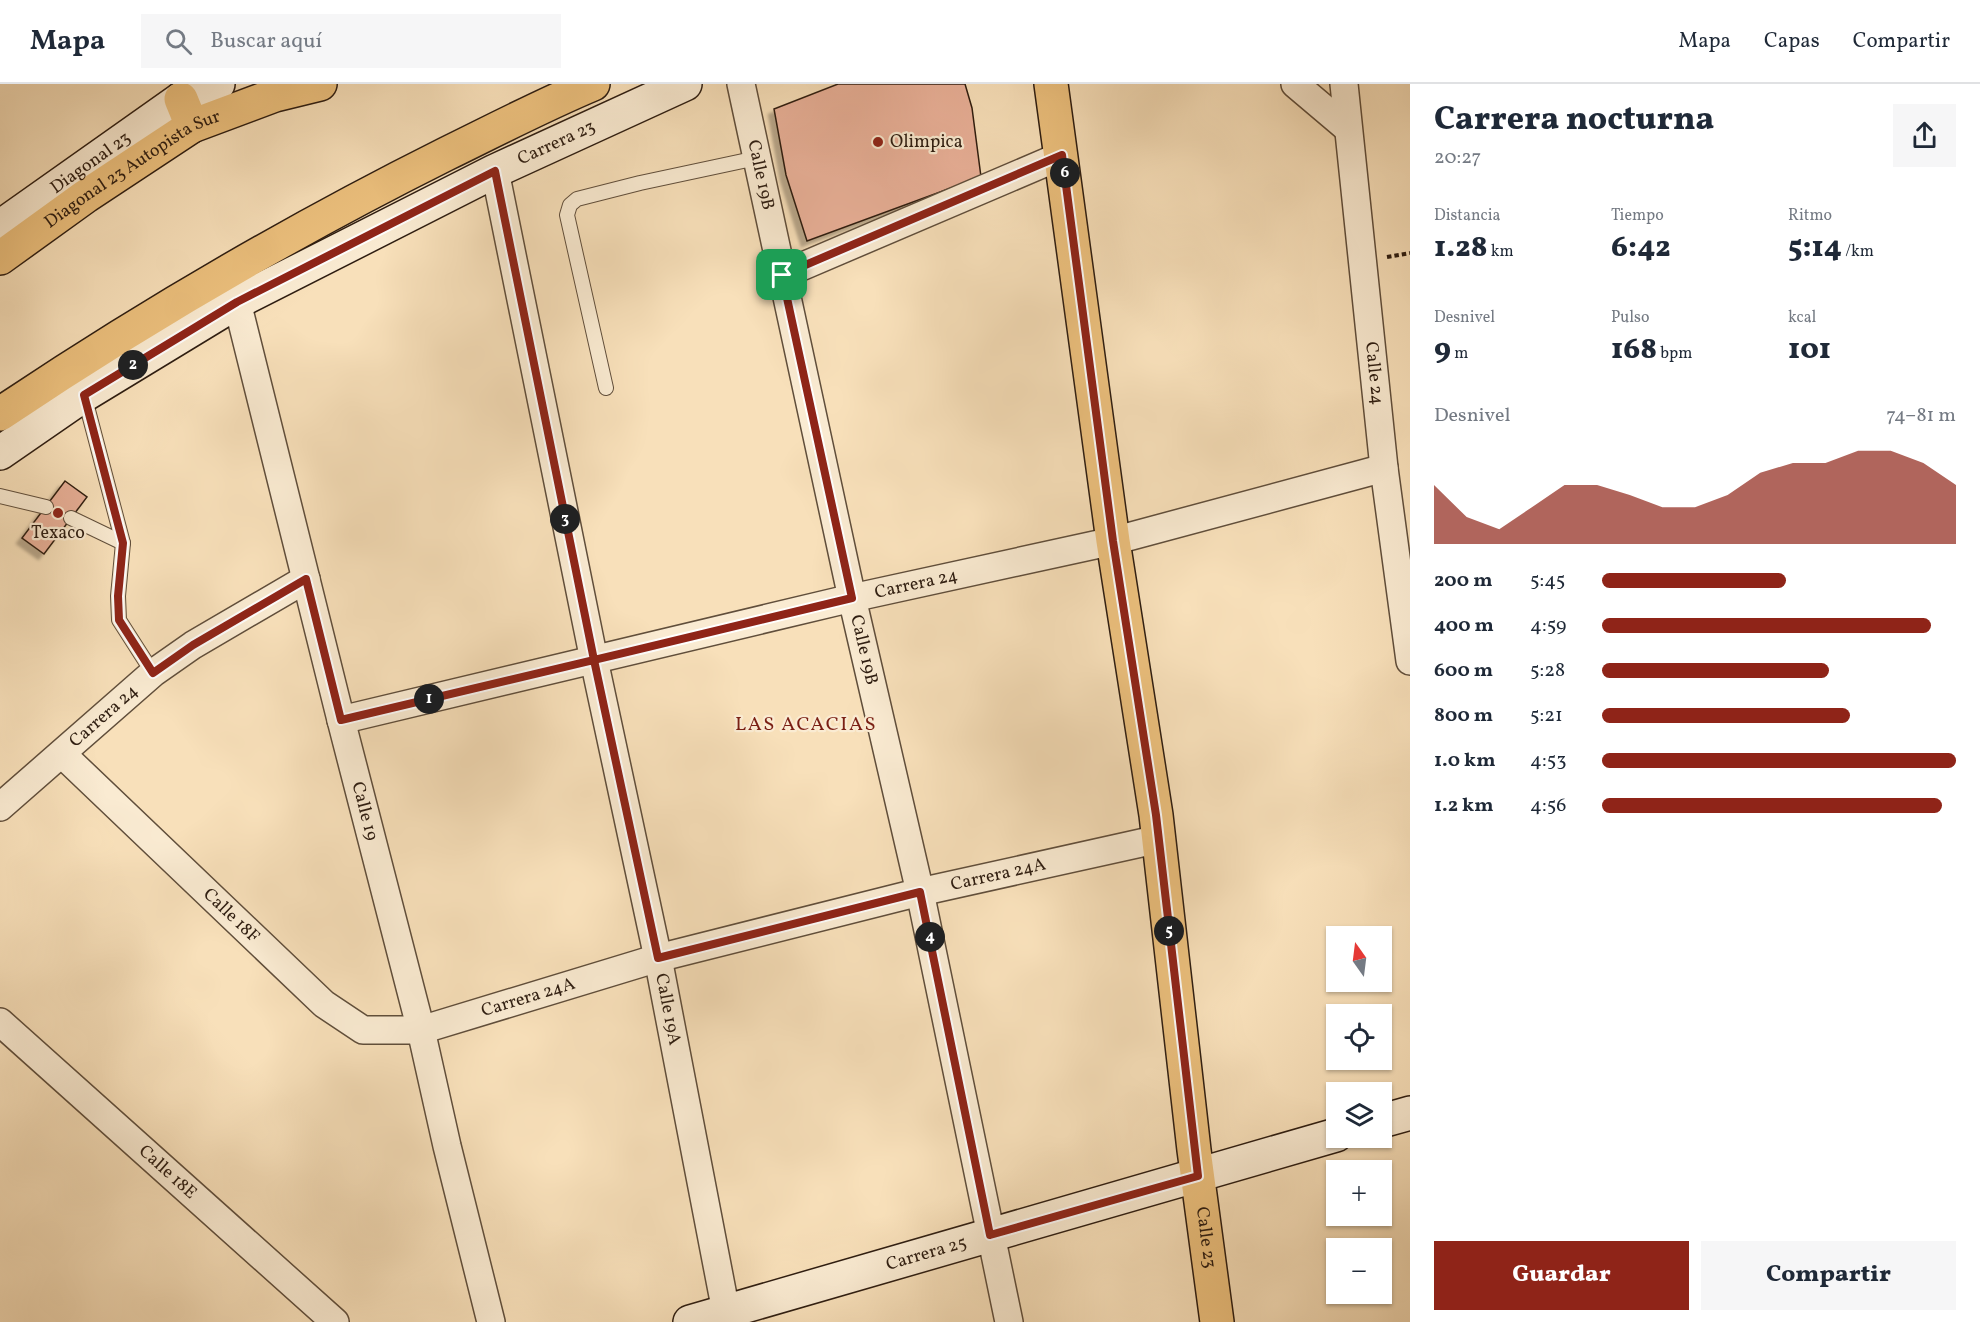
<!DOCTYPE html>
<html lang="es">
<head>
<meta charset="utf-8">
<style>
	body { margin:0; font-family:Vollkorn,serif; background:#f6f6f7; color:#1f2937; height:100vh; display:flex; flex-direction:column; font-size:22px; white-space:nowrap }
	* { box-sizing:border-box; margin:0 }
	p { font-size:20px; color:#747a83 }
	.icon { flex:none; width:33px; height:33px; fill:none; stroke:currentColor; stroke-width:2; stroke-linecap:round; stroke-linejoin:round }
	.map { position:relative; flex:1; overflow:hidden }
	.details { display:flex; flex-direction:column; background:#fff; width:570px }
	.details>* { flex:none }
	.needle { width:39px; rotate:346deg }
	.buttons { position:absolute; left:1326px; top:842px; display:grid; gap:12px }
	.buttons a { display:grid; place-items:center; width:66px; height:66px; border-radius:0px; background:#fff; box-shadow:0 2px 4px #0004; font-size:30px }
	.pin { position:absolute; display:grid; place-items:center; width:51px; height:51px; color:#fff; margin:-26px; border-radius:12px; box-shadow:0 3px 9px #0006 }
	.km { position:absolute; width:30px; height:30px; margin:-15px; border-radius:50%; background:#222; color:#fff; font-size:16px; line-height:30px; text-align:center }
	.round { display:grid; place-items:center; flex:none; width:63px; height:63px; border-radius:0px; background:#f6f6f7 }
	.summary { display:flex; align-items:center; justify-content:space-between; height:102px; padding:0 24px }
	h1 { font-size:33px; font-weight:800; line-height:45px }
	.figures { display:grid; grid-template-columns:repeat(3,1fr); gap:9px; height:102px; padding:6px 24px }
	.figures div { display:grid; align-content:center }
	.figures b { font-size:30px; font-weight:800 }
	.figures small { font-size:16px; font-weight:400 }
	.figures p { font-size:16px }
	.chart { height:168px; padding:12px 24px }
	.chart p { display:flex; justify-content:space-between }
	.chart svg { width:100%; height:108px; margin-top:6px; fill:#8f2418; opacity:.7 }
	.primary-button { display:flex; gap:12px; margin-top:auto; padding:12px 24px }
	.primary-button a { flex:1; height:69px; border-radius:0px; background:#8f2418; color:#fff; font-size:24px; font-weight:800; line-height:69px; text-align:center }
	.primary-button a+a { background:#f6f6f7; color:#1f2937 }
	ul { padding:0 24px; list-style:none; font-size:20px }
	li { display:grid; grid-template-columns:96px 72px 1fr; align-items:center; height:45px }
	li i { height:15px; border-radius:8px; background:#8f2418 }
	header { display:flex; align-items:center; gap:36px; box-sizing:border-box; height:84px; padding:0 30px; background:#fff; border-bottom:2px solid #e0e1e3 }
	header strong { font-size:28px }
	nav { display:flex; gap:33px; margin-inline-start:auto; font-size:21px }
	.search { width:420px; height:54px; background:#f6f6f7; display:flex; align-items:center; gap:15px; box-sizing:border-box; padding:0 21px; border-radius:0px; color:#747a83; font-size:22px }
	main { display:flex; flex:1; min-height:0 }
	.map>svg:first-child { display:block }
	.building { fill:#e9b098; stroke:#2e1d11; stroke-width:1.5; filter:url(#shadow) }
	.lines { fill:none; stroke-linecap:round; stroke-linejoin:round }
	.lane-casing { stroke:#604e3b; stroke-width:16 }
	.street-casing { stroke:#604e3b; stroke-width:30 }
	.secondary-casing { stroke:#2e1d11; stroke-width:36 }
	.primary-casing { stroke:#2e1d11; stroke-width:36 }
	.path { stroke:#2e1d11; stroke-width:4; stroke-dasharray:4.5 3; stroke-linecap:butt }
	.lane { stroke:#faebd2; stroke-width:14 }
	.street { stroke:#faebd2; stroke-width:27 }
	.secondary { stroke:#faebd2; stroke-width:33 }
	.primary { stroke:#ecc07d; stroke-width:33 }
	.route-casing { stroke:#fff; stroke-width:12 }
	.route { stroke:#8f2418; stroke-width:8 }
	.poi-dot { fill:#8f2418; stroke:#faebd2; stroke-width:2 }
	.labels { text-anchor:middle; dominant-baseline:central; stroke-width:4.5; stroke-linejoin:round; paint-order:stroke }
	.poi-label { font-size:18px; fill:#2e1d11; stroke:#faebd2; text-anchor:start }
	.street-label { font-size:18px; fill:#2e1d11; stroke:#faebd2 }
	.neighbourhood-label { font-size:20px; letter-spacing:1.5px; fill:#7a1f14; stroke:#faebd2 }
</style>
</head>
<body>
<header>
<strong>Mapa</strong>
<div class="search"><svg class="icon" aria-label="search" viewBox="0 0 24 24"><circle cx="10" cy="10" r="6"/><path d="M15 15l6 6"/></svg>Buscar aquí</div>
<nav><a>Mapa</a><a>Capas</a><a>Compartir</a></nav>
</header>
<main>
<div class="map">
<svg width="1410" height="1238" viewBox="0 0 1410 1238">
	<defs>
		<filter id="shadow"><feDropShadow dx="-5.5" dy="5.5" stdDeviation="1.5" flood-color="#0004"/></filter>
	</defs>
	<rect width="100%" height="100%" fill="#f8e0ba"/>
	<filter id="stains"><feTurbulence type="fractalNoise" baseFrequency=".00333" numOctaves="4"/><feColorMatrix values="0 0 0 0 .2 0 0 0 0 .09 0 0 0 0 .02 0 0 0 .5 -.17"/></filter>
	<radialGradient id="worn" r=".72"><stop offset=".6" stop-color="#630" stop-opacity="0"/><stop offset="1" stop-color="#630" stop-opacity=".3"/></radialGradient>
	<g class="building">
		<polygon points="838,0 965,0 972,24 981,93 807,157 786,91 774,25"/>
		<polygon points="65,397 87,413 44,470 22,454"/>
	</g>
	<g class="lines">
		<g class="lane-casing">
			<g id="lane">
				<polyline points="606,304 567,131 570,121 577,115 640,99 757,74"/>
				<polyline points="84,311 123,459 118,512 119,536 153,589"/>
				<polyline points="0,412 46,423"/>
				<polyline points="71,434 123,459"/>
			</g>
		</g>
		<g class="street-casing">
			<g id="street">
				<path id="s1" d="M 741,0 L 852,514 L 920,808 L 1009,1238"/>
				<polyline points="1295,0 1347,44"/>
				<path id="s2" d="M 1344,0 L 1384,384 L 1410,577"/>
				<path id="s3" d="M 495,87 L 594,576 L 658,874 L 728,1238"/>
				<polyline points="782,191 1063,71"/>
				<path id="s4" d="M 237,218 L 341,636 L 421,946 L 447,1062 L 491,1238"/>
				<path id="s5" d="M 341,636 L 852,514 L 1113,457 L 1384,384"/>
				<path id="s6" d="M 62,670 L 324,920 L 363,946 L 421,946 L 658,874 L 920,808 L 1159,755"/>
				<path id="s7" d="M 0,723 L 153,589 L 193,561 L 306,495"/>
				<path id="s8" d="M 0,938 L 335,1238"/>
			</g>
		</g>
		<g class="secondary-casing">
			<g id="secondary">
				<path id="s9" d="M 0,143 L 181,15 L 218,0"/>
				<path id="s10" d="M 0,369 L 84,311 L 237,218 L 495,87 L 685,0"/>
				<polyline points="1382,1037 1410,1029"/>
				<path id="s11" d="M 690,1238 L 1336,1051"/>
			</g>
		</g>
		<g class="primary-casing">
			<g id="primary">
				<path id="s12" d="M 1051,0 L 1113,457 L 1156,731 L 1194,1066 L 1217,1238"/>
				<polyline points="181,15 192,42"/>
				<path id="s13" d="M 0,174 L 86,112 L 192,42 L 275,11 L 320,0"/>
				<path d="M 0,330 C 143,234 292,147 446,70 C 495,46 543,21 593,0"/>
			</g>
		</g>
		<polyline class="path" points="1387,173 1410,169"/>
		<use href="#lane" class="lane"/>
		<use href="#street" class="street"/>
		<use href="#secondary" class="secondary"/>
		<use href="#primary" class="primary"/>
	</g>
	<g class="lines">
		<g class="route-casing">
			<path id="route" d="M 782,191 L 852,514 C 682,555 511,596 341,636 L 306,495 L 193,561 L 153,589 L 119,536 L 118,512 L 123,459 L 84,311 L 237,218 L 495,87 L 594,576 L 658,874 L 920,808 L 990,1151 L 1198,1092 L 1156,731 L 1113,457 L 1062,71 L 782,191"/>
		</g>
		<use href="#route" class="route"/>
	</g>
	<g class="poi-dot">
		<circle cx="878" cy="58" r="6"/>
		<circle cx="58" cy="429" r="6"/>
	</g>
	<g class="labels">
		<g class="poi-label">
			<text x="890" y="58">Olimpica</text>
			<text x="58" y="449" text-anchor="middle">Texaco</text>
		</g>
		<g class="street-label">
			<text stroke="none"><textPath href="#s10" startOffset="638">Carrera 23</textPath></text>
			<text stroke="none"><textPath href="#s9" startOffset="111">Diagonal 23</textPath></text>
			<text stroke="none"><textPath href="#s13" startOffset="160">Diagonal 23 Autopista Sur</textPath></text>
			<text stroke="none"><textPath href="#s1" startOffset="93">Calle 19B</textPath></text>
			<text stroke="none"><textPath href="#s2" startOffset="291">Calle 24</textPath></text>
			<text stroke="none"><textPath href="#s5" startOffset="591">Carrera 24</textPath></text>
			<text stroke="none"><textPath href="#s1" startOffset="579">Calle 19B</textPath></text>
			<text stroke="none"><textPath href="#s7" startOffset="138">Carrera 24</textPath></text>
			<text stroke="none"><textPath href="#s4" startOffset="525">Calle 19</textPath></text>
			<text stroke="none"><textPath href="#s6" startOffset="1065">Carrera 24A</textPath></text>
			<text stroke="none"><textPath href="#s6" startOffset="234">Calle 18F</textPath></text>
			<text stroke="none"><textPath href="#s6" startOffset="579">Carrera 24A</textPath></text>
			<text stroke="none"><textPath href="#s3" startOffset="856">Calle 19A</textPath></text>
			<text stroke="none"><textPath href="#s8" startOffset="225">Calle 18E</textPath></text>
			<text stroke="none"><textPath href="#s12" startOffset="1164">Calle 23</textPath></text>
			<text stroke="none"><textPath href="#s11" startOffset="246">Carrera 25</textPath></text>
		</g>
		<g class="neighbourhood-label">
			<text x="806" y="641">LAS ACACIAS</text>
		</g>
	</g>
	<rect width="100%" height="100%" filter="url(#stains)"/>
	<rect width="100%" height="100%" fill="url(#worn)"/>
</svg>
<div class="buttons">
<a><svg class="needle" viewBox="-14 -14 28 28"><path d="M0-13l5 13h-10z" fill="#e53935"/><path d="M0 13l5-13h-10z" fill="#747a83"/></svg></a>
<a><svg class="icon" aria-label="locate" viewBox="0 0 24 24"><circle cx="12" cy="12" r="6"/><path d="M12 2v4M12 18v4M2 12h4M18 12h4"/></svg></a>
<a><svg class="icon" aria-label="layers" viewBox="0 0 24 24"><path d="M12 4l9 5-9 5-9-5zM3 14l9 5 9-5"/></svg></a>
<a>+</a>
<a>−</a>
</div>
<div class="pin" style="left:782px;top:191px;background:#1e9e55"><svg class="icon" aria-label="arrive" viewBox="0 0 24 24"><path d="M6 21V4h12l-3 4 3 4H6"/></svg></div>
<b class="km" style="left:429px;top:615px">1</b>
<b class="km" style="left:133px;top:281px">2</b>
<b class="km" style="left:565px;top:435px">3</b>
<b class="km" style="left:930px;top:853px">4</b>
<b class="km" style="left:1169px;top:847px">5</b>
<b class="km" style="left:1065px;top:89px">6</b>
</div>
<section class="details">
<div class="summary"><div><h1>Carrera nocturna</h1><p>20:27</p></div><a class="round"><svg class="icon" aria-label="share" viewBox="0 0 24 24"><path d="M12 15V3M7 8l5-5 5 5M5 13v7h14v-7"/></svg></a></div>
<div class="figures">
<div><p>Distancia</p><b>1.28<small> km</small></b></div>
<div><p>Tiempo</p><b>6:42</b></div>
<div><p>Ritmo</p><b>5:14<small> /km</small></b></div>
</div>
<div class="figures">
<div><p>Desnivel</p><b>9<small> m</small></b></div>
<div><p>Pulso</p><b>168<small> bpm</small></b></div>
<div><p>kcal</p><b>101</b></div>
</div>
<div class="chart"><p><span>Desnivel</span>74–81 m</p>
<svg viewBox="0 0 160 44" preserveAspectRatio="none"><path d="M0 44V20L10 33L20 38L30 29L40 20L50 20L60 24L70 29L80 29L90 24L100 15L110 11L120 11L130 6L140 6L150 11L160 20V44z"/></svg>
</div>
<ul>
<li><b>200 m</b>5:45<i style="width:52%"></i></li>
<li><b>400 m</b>4:59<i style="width:93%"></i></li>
<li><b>600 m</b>5:28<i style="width:64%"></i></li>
<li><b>800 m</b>5:21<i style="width:70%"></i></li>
<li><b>1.0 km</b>4:53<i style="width:100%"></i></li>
<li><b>1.2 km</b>4:56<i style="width:96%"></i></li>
</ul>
<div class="primary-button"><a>Guardar</a><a>Compartir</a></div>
</section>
</main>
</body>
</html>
